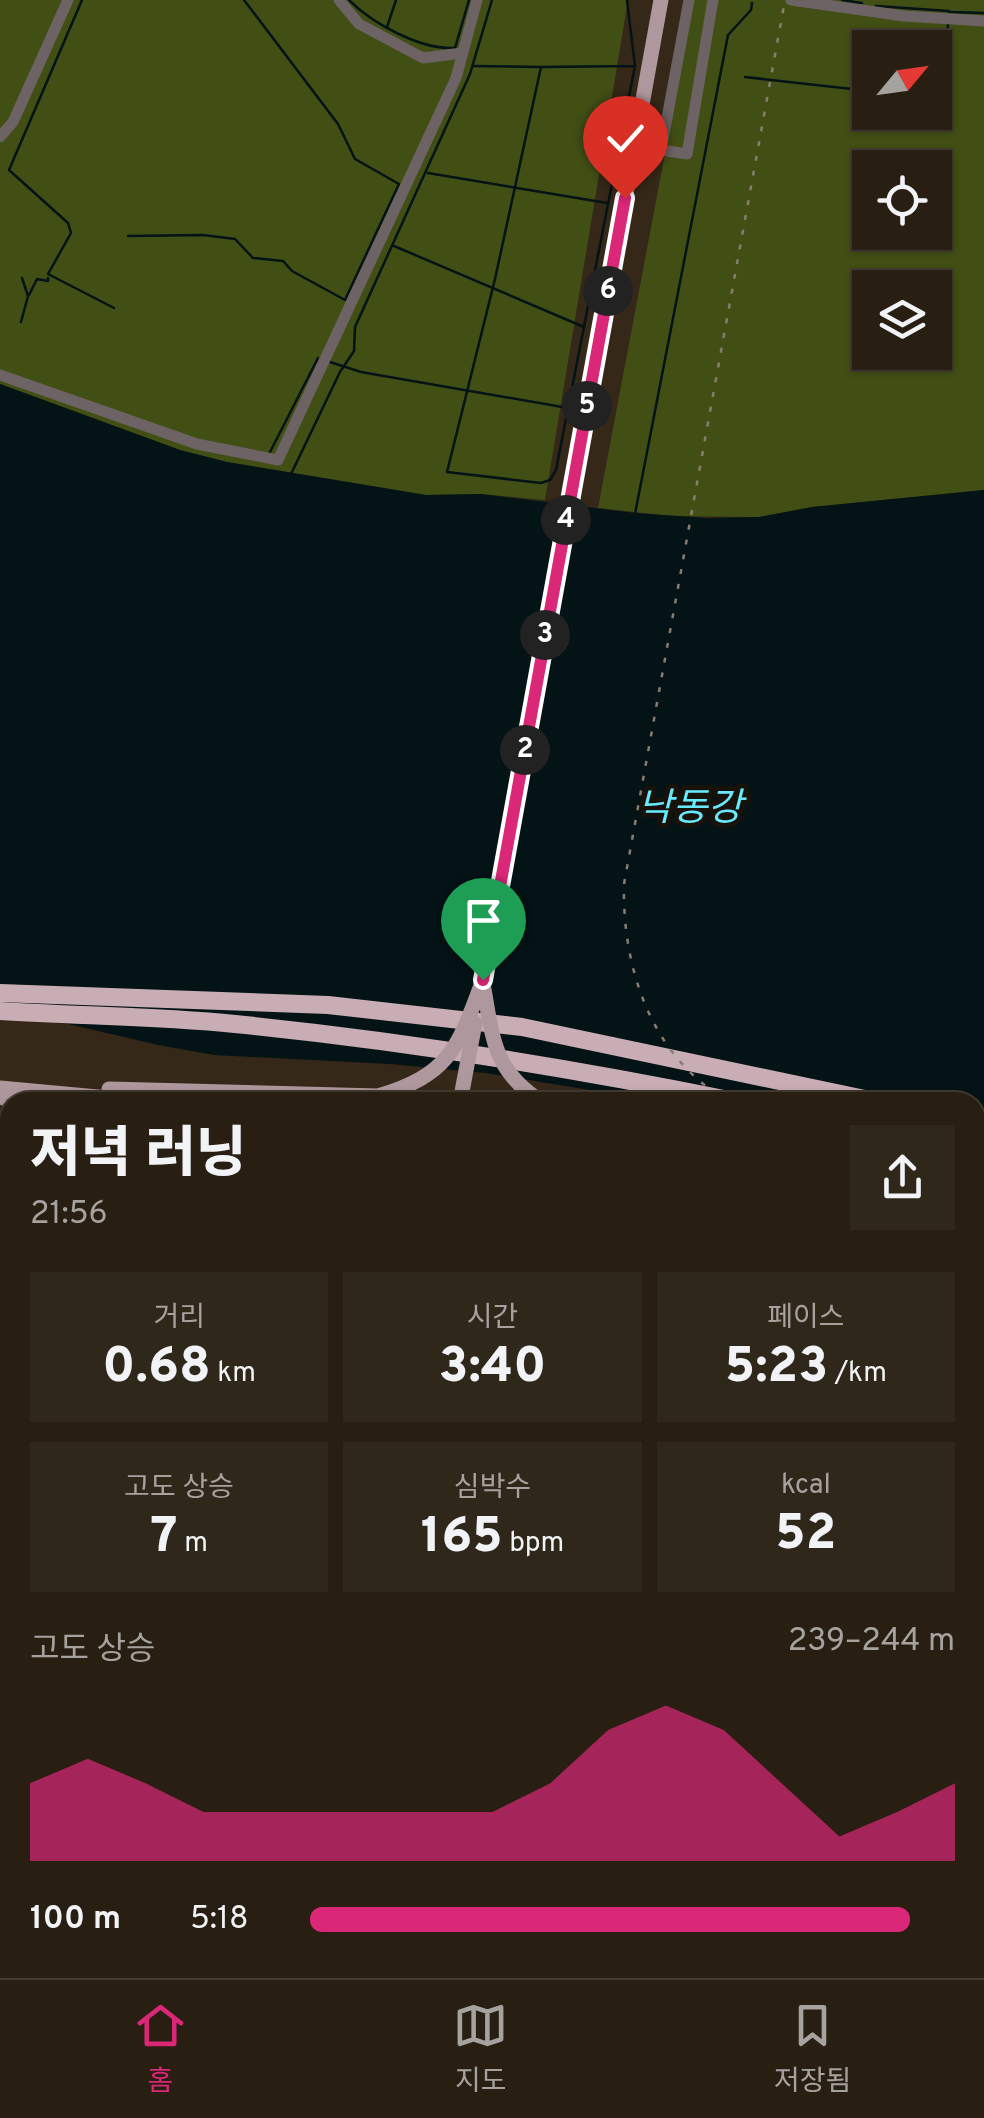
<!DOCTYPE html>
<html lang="ko">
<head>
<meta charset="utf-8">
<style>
	body { margin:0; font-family:Overpass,"Noto Sans KR",sans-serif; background:#30271b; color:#f1f3f6; height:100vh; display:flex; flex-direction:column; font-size:38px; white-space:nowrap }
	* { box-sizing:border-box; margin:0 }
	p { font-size:32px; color:#a5a29f }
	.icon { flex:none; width:55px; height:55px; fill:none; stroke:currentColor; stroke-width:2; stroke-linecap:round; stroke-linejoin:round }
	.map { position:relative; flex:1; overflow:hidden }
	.drawer { position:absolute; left:0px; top:1092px; width:985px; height:888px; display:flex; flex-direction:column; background:#281e12; border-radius:30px 30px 0 0; box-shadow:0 2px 8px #0004,0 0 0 2px #443c32 }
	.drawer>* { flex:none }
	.needle { width:65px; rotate:61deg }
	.tools { position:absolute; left:852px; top:30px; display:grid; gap:20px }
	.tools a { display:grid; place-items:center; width:100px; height:100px; border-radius:0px; background:#281e12; box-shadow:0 2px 8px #0004,0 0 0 2px #443c32; font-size:50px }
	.pin { position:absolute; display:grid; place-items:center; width:85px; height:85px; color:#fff; margin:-102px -42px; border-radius:50% 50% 50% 0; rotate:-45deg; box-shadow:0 0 10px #0007 }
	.pin .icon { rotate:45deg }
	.km { position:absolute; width:50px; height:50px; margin:-25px; border-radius:50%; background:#222; color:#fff; font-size:28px; line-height:50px; text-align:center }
	.round { display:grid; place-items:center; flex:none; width:105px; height:105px; border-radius:0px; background:#30271b }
	.overview { display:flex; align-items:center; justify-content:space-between; height:170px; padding:0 30px }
	h1 { font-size:55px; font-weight:800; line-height:75px }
	.figures { display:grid; grid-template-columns:repeat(3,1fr); gap:15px; height:170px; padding:10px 30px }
	.figures div { display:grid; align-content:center; border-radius:0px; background:#30271b; text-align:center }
	.figures b { font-size:50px; font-weight:800 }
	.figures small { font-size:28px; font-weight:400 }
	.figures p { font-size:28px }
	.chart { height:280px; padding:20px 30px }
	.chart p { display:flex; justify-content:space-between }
	.chart svg { width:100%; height:180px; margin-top:10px; fill:#db2777; opacity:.7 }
	ul { padding:0 30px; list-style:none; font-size:32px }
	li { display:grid; grid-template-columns:160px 120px 1fr; align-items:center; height:75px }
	li i { height:25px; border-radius:12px; background:#db2777 }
	.tab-bar { display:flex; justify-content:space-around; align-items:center; height:140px; border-top:2px solid #443c32; background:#281e12; font-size:28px; color:#a5a29f }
	.tab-bar a { display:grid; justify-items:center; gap:5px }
	.tab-bar .selected { color:#db2777 }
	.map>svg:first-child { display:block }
	.built { fill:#43301b }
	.green { fill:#414f15; fill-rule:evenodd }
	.water { fill:#041316 }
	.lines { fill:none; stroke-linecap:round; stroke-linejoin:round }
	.stream { stroke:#041316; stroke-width:2.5 }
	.minor { stroke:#6d6264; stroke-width:11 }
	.major { stroke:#af989d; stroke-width:15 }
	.highway { stroke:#c9adb4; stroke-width:18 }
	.rail { stroke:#887d70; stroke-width:2.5; stroke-dasharray:5 10; stroke-linecap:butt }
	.major-bridge { stroke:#af989d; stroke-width:15 }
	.route-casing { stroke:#fff; stroke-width:20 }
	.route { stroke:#db2777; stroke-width:12 }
	.labels { text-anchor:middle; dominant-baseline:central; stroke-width:10; stroke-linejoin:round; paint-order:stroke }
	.water-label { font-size:38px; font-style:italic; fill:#69e9fe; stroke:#18120b }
</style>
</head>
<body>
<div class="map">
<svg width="984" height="1978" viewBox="0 0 984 1978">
	<rect width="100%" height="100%" fill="#352818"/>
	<g class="built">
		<polygon points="0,1195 10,1198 10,1372 0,1366"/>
		<polygon points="0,1883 10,1884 10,1970 52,1970 51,1978 0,1978"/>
	</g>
	<g class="green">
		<polygon points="0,0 628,0 545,500 481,494 426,495 227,462 180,450 0,384"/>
		<path d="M 694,0 L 984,0 L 984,490 L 812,507 L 759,517 L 670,516 L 598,508 ZM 870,48 L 935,48 L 935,112 L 870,112 ZM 870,168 L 935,168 L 935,232 L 870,232 ZM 870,288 L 935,288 L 935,352 L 870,352 Z"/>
		<polygon points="0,1240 10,1240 10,1293 4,1363 0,1360"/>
		<polygon points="411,1970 530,1970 527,1978 424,1978"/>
	</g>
	<polygon class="water" points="0,384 180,450 227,462 426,495 481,494 636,513 707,518 759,517 812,507 984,490 984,1140 975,1139 975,1102 665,1102 485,1073 390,1064 214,1055 158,1045 0,1008"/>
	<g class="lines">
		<g class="stream">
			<polyline points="82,0 9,170 68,223 71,233 48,274 114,308"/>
			<path d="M 349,0 C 373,24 421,50 455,48 L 469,0"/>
			<polyline points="627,0 635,66 541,67 495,279 447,472 541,483 550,480 556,470 635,66"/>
			<polyline points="842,0 862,3"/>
			<polyline points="876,6 949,11"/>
			<polyline points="949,12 984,13"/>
			<polyline points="387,27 396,0"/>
			<polyline points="473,66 540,67"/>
			<polyline points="745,77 870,91"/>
			<polyline points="935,99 941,97 948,25"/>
			<polyline points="428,173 607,203"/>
			<polyline points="128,236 203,235 235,239 253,258 283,261 292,271 345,300 399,184 355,159 338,124 244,0"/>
			<polyline points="394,246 584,327"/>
			<polyline points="29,295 37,279 48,281 48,278"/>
			<polyline points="21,322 28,296 22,278"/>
			<polyline points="330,362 361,372 568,408"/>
			<polyline points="269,454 318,358"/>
			<polyline points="291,474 340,372 354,351 355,327 470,74 492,0"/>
			<polyline points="635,514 728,35 751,10 752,3"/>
		</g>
		<g class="minor">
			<polyline points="339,0 359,24 423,58 462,53"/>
			<polyline points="689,0 661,150 687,154 713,0"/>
			<polyline points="791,0 904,16 984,21"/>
			<polyline points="0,137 13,122 68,0"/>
			<polyline points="0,375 197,444 278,460 456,78 477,0"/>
			<polyline points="975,1318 984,1321"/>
			<polyline points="975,1428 984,1442"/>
			<polyline points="0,1485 10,1467"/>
			<polyline points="0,1531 10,1537"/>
			<polyline points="975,1548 984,1539"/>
			<polyline points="975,1688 984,1680"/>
			<polyline points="0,1739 10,1740"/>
			<polyline points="0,1808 10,1808"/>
			<polyline points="0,1876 10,1876"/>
			<polyline points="653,1970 656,1978"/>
			<polyline points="802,1970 814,1978"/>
			<polyline points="788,1978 792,1970"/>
		</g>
		<g class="major">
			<polyline points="483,980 661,0"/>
			<polyline points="0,1088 152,1102"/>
			<polyline points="0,1097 16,1102"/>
			<polyline points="975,1215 984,1216"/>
			<polyline points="0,1662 10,1663"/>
			<polyline points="975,1843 984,1853"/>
			<polyline points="296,1978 304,1970"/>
		</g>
		<g class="highway">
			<polyline points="0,993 328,1005 522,1027 879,1102"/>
			<path d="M 0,1011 C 78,1016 157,1016 235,1024 C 405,1041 572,1068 739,1102"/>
			<polyline points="975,1124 984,1126"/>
			<polyline points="975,1147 984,1149"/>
		</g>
		<g class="rail">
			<path d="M 730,1102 C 652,1059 622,969 624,884 L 785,0"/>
			<polyline points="0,1163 10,1163"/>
			<polyline points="983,1175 984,1175"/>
			<polyline points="975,1380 984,1382"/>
		</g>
		<g class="major-bridge">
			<path d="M 483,984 C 493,1037 492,1070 542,1102"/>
			<path d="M 109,1089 L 378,1096 C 451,1074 458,1047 483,980"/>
			<polyline points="460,1102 475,1023"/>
		</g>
	</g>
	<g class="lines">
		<g class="route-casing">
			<polyline id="route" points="483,980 625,198"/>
		</g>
		<use href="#route" class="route"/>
	</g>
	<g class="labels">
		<g class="water-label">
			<text x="690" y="810">낙동강</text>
		</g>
	</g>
</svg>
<div class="tools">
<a><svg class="needle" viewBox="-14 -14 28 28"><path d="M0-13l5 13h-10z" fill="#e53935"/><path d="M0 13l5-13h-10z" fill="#a5a29f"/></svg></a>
<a><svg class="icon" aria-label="locate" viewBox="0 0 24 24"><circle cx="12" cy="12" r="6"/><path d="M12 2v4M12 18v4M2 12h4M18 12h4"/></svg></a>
<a><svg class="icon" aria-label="layers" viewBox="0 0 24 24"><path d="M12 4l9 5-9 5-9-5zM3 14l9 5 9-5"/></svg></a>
</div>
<div class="pin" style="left:483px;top:980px;background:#1e9e55"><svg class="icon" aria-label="arrive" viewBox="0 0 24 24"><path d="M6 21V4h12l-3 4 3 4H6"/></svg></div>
<div class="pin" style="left:625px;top:198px;background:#d93025"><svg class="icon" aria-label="check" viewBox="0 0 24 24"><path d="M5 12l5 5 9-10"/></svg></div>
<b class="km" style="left:525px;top:750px">2</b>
<b class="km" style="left:545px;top:635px">3</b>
<b class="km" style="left:566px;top:520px">4</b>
<b class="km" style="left:587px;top:406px">5</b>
<b class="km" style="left:608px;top:291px">6</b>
<section class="drawer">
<div class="overview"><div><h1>저녁 러닝</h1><p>21:56</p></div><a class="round"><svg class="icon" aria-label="share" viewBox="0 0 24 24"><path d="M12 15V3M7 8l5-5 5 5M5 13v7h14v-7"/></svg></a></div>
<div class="figures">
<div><p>거리</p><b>0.68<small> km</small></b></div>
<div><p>시간</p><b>3:40</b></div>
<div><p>페이스</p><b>5:23<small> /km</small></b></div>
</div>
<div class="figures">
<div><p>고도 상승</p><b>7<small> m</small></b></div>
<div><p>심박수</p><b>165<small> bpm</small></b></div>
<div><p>kcal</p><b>52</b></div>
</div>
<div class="chart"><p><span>고도 상승</span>239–244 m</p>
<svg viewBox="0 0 160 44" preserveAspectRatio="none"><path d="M0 44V25L10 19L20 25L30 32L40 32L50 32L60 32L70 32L80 32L90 25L100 12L110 6L120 12L130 25L140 38L150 32L160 25V44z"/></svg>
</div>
<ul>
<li><b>100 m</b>5:18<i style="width:93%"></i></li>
</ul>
</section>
</div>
<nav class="tab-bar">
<a class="selected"><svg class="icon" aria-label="home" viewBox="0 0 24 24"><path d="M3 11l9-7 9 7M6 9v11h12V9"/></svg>홈</a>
<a><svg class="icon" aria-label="map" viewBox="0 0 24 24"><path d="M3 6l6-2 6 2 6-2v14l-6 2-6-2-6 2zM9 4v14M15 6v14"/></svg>지도</a>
<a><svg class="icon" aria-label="saved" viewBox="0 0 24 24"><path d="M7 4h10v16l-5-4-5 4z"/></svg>저장됨</a>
</nav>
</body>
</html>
